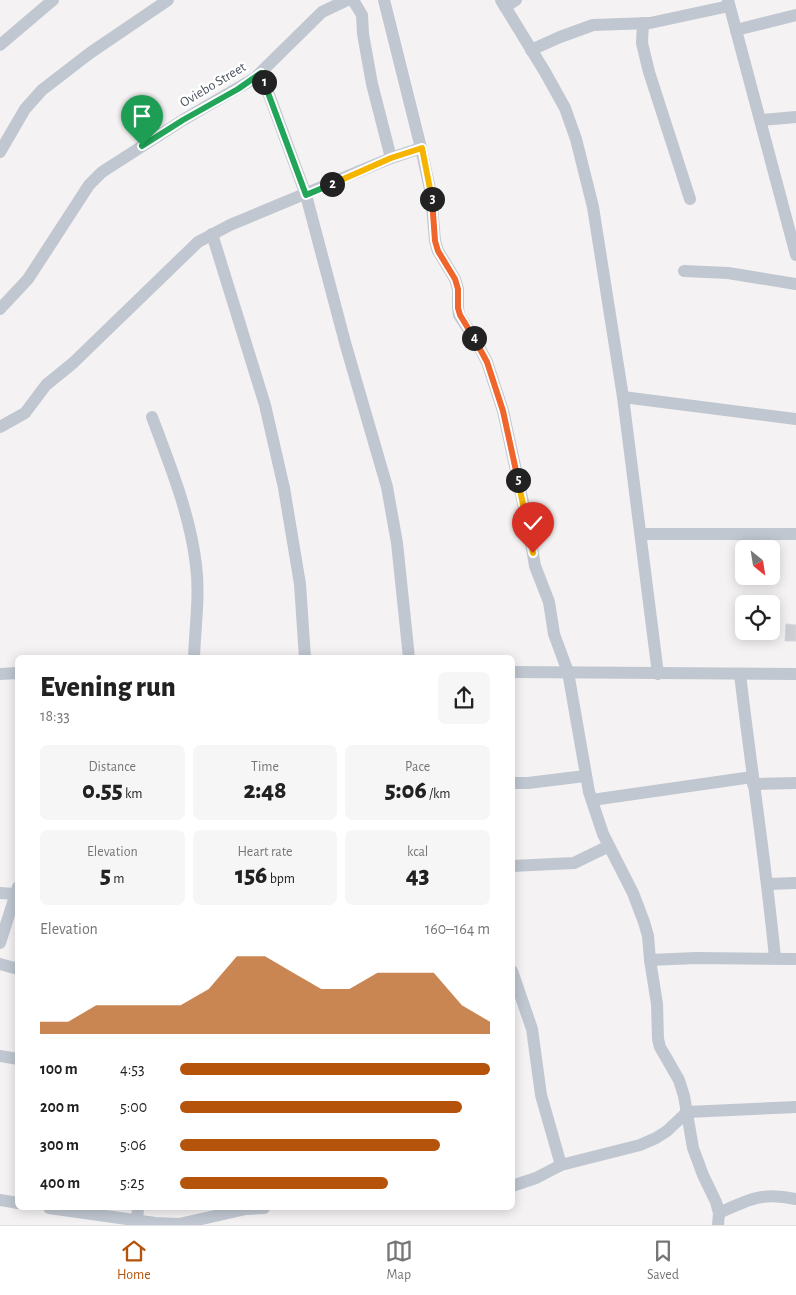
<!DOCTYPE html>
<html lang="en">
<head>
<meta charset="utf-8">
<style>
	body { margin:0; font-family:"Alegreya Sans",sans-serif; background:#f6f6f6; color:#222; height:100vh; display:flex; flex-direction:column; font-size:19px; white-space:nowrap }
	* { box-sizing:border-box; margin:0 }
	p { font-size:16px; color:#767676 }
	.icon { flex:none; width:28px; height:28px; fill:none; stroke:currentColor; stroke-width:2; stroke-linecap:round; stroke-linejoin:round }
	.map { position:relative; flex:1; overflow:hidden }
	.details { position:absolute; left:15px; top:655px; width:500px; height:555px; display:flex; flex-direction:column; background:#fff; border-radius:8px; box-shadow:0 2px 12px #0003 }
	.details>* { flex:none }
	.needle { width:32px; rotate:150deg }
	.controls { position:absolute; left:735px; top:540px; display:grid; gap:10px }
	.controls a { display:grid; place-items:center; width:45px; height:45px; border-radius:8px; background:#fff; box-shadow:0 2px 12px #0003; font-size:25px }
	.pin { position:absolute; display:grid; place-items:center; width:42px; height:42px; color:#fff; margin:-51px -21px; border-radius:50% 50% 50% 0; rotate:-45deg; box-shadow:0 0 5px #0007 }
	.pin .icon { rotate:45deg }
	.km { position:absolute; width:25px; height:25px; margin:-12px; border-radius:50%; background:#222; color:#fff; font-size:14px; line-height:25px; text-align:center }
	.round { display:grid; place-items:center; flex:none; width:52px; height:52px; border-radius:8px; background:#f6f6f6 }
	.head { display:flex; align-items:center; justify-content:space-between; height:85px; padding:0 25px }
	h1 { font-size:28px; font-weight:800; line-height:38px }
	.metrics { display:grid; grid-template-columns:repeat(3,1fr); gap:8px; height:85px; padding:5px 25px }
	.metrics div { display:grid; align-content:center; border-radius:8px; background:#f6f6f6; text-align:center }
	.metrics b { font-size:25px; font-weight:800 }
	.metrics small { font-size:14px; font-weight:400 }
	.metrics p { font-size:14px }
	.chart { height:140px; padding:10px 25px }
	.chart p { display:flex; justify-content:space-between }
	.chart svg { width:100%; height:90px; margin-top:5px; fill:#b45309; opacity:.7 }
	ul { padding:0 25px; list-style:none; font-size:16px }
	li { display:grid; grid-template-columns:80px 60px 1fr; align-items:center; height:38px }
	li i { height:12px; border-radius:6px; background:#b45309 }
	.menu { display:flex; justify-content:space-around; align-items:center; height:70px; border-top:1px solid #e0e0e0; background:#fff; font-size:14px; color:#767676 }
	.menu a { display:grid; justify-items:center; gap:2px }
	.menu .selected { color:#b45309 }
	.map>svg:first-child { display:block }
	.building { fill:#ccced4; stroke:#d6d7dd }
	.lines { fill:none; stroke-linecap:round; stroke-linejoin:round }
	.minor { stroke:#c0c7d0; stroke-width:12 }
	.split-1-casing { stroke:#fff; stroke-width:10 }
	.split-2-casing { stroke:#fff; stroke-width:10 }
	.split-3-casing { stroke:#fff; stroke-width:10 }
	.split-4-casing { stroke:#fff; stroke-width:10 }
	.split-5-casing { stroke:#fff; stroke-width:10 }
	.split-6-casing { stroke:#fff; stroke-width:10 }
	.split-1 { stroke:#22a559; stroke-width:6 }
	.split-2 { stroke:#22a559; stroke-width:6 }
	.split-3 { stroke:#f5b400; stroke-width:6 }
	.split-4 { stroke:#f0652b; stroke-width:6 }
	.split-5 { stroke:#f0652b; stroke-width:6 }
	.split-6 { stroke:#f5b400; stroke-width:6 }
	.labels { text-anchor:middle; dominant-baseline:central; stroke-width:5; stroke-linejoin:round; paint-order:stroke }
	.street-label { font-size:14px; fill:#4a525f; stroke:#fff }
</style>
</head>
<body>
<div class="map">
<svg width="796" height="1225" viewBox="0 0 796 1225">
	<rect width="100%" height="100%" fill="#f4f2f2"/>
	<polygon class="building" points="786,624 796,625 796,641 785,641"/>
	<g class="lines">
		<g class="minor">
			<polyline points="353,0 362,15 363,34 372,84 391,158"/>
			<polyline points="384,0 421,148 431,194 435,241 438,251 455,279 458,289 458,308 459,315 476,341 487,362 503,411 529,530 535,566 549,602 554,634 568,672 589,792 603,834 633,893 644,922 648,936 650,960 657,1004 658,1039 660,1047 679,1080 684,1096 693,1148 703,1175 716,1202 719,1213 718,1225"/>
			<polyline points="501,0 545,72 565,108 576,139 593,207 623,397 658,674"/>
			<polyline points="728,0 796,255"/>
			<polyline points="505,7 516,0"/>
			<polyline points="643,23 642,43 649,72 690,199"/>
			<polyline points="736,30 796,15"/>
			<polyline points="0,45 53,0"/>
			<polyline points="531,50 560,37 593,25 650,23 729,6"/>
			<polyline points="261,73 306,195 346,346 387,487 397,543 409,658"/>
			<polyline points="761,120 796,117"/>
			<polyline points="0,152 25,109 42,90 90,53 168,0"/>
			<polyline points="212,234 265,405 284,488 300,584 305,658"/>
			<polyline points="684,271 728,273 796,284"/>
			<polyline points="0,309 28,279 89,185 102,172 183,120 255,78 322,12 347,0"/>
			<polyline points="623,397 796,419"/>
			<path d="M 152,417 C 170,465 190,514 196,565 C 200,595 195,627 194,658"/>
			<polyline points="0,427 25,413 46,385 73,363 198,242 230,225 391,158 421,148"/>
			<polyline points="641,534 796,534"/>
			<polyline points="512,672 796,674"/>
			<polyline points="0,674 18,673"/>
			<path d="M 740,674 C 751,769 766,863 775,958"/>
			<polyline points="512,783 528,783 585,776"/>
			<polyline points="753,784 796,783"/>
			<polyline points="592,800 752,777"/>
			<polyline points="512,866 574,863 609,846"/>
			<polyline points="768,884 796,883"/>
			<polyline points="0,893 15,894"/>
			<polyline points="0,943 18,887"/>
			<polyline points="650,960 696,958 796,959"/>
			<polyline points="0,964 18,969"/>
			<polyline points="512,971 532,1029 541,1095 561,1165"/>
			<polyline points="0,1056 18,1059"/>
			<polyline points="512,1186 536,1178 561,1165 640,1145 656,1138 667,1131 687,1112 796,1107"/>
			<polyline points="0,1200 18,1203"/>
			<polyline points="49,1208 155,1223 179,1224 246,1209 264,1208"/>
			<path d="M 719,1213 C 749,1199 762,1192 796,1199"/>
			<polyline points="137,1221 138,1208"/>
		</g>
	</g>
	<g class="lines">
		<g class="split-1-casing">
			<polyline id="split-1" points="142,146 183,120 238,89 261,73 264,82"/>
		</g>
		<g class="split-2-casing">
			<polyline id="split-2" points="264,82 306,195 332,184"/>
		</g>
		<g class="split-3-casing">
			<polyline id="split-3" points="332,184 391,158 422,148 432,199"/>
		</g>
		<g class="split-4-casing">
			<polyline id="split-4" points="432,199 435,241 438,251 455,279 458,289 458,308 460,315 474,338"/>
		</g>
		<g class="split-5-casing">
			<polyline id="split-5" points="474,338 487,362 503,411 518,480"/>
		</g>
		<g class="split-6-casing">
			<polyline id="split-6" points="518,480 533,553"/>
		</g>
		<use href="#split-1" class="split-1"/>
		<use href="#split-2" class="split-2"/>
		<use href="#split-3" class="split-3"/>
		<use href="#split-4" class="split-4"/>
		<use href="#split-5" class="split-5"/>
		<use href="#split-6" class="split-6"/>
	</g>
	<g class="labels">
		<g class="street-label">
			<text transform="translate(213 85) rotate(-31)">Oviebo Street</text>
		</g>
	</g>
</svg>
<div class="controls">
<a><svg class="needle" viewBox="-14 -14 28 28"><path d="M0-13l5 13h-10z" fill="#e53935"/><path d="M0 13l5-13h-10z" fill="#767676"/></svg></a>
<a><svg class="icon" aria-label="locate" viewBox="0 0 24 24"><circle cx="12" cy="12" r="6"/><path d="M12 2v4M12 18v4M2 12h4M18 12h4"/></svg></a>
</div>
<div class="pin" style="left:142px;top:146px;background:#1e9e55"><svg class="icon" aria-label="arrive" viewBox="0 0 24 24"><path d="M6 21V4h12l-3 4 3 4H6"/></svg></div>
<div class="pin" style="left:533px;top:553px;background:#d93025"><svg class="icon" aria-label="check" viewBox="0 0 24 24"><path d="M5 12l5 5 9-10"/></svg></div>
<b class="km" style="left:264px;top:82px">1</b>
<b class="km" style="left:332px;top:184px">2</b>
<b class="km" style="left:432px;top:199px">3</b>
<b class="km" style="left:474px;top:338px">4</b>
<b class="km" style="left:518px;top:480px">5</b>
<section class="details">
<div class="head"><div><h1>Evening run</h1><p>18:33</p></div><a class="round"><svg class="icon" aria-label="share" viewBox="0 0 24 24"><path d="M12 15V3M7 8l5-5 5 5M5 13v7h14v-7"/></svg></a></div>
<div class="metrics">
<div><p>Distance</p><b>0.55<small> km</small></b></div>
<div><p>Time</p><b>2:48</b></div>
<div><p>Pace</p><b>5:06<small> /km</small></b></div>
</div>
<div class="metrics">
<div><p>Elevation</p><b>5<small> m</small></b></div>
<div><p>Heart rate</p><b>156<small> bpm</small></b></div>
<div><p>kcal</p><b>43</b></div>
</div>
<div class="chart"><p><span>Elevation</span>160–164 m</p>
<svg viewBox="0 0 160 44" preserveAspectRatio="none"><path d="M0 44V38L10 38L20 30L30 30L40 30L50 30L60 22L70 6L80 6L90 14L100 22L110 22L120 14L130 14L140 14L150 30L160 38V44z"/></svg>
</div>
<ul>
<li><b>100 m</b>4:53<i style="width:100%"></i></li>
<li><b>200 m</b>5:00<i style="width:91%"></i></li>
<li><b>300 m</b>5:06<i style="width:84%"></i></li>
<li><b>400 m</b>5:25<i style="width:67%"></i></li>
</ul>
</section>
</div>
<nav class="menu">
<a class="selected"><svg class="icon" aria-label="home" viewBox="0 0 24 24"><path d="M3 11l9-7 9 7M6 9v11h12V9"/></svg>Home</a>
<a><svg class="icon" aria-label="map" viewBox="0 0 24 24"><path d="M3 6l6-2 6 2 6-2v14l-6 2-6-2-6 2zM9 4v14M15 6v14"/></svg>Map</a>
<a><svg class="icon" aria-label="saved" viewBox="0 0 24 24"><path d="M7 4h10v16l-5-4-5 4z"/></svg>Saved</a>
</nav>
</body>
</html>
